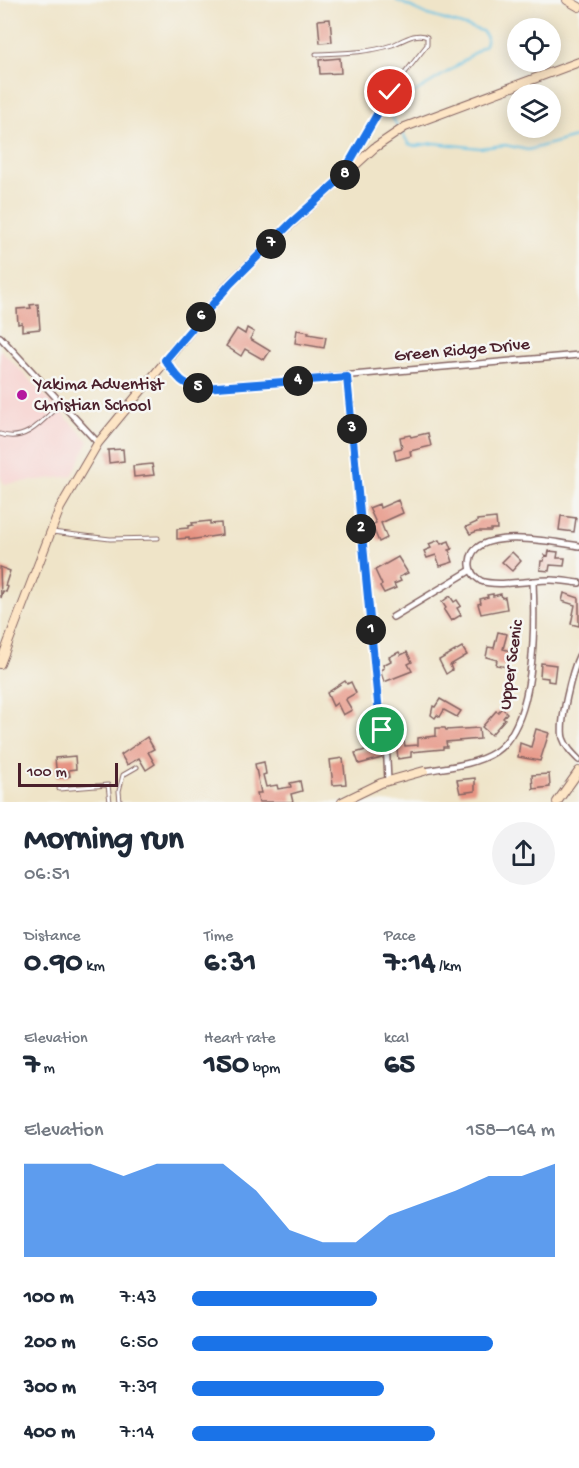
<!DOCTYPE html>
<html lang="en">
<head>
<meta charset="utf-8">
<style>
	body { margin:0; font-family:"Gochi Hand",sans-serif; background:#f2f2f3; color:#1f2937; height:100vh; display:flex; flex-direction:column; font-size:22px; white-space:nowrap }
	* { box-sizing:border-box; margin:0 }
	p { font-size:20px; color:#747a83 }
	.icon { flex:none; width:33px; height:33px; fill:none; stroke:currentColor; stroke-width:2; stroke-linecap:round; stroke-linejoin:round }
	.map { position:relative; height:802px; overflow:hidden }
	.details { display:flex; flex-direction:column; background:#fff; flex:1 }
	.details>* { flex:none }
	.buttons { position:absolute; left:507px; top:18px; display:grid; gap:12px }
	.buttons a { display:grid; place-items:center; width:54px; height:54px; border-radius:50%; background:#fff; box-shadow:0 3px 15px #0003; font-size:30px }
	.scale { position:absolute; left:18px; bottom:15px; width:100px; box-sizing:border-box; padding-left:6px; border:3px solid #4a1f2b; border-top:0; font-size:16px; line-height:21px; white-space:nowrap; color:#4a1f2b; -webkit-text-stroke:4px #f6f6f2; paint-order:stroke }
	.pin { position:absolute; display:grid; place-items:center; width:51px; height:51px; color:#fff; margin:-26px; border:3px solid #fff; border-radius:50%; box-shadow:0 2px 6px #0007 }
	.km { position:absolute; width:30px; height:30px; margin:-15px; border-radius:50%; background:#222; color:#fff; font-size:16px; line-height:30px; text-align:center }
	.round { display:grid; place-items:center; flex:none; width:63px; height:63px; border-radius:32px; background:#f2f2f3 }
	.headline { display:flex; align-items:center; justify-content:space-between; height:102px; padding:0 24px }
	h1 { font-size:33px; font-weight:700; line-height:45px }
	.figures { display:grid; grid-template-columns:repeat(3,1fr); gap:9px; height:102px; padding:6px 24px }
	.figures div { display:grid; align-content:center }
	.figures b { font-size:30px; font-weight:700 }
	.figures small { font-size:16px; font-weight:400 }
	.figures p { font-size:16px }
	.chart { height:168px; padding:12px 24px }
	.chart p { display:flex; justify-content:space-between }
	.chart svg { width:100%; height:108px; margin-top:6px; fill:#1a73e8; opacity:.7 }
	ul { padding:0 24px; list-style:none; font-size:20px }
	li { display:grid; grid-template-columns:96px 72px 1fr; align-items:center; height:45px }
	li i { height:15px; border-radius:8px; background:#1a73e8 }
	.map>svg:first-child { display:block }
	.built { fill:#f7d0ce }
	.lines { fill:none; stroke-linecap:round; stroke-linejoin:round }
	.stream { stroke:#67c2e5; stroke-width:2 }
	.building { fill:#e69382 }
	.lane-casing { stroke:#846462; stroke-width:5 }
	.street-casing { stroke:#846462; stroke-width:8 }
	.secondary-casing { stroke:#846462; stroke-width:10 }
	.lane { stroke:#fff; stroke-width:3 }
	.street { stroke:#fff; stroke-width:5 }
	.secondary { stroke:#fde5c5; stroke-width:8 }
	.route-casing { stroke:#fff; stroke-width:12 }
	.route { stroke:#1a73e8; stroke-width:8 }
	.poi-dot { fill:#b5179e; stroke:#f6f6f2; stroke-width:2 }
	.labels { text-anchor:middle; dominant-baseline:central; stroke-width:5; stroke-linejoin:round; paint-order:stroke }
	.street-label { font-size:18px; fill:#4a1f2b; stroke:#f6f6f2 }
	.poi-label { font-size:18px; fill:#4a1f2b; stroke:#f6f6f2; text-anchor:start }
</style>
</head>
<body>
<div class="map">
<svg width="579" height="802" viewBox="0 0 579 802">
	<rect width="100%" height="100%" fill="#f6f6f2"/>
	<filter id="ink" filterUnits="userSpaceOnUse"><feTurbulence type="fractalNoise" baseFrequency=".0167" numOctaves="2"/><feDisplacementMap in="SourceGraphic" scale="12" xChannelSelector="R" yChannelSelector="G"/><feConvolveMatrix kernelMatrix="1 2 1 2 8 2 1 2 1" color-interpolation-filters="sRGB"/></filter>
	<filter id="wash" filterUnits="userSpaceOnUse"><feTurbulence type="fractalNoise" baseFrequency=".008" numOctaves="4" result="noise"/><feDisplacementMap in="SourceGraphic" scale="24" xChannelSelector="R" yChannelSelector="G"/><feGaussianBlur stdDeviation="1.35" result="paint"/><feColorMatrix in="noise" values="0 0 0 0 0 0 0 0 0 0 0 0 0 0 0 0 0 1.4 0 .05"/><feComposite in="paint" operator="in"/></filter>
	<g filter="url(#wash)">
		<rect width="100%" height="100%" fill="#efe4c8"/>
		<polygon class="built" points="0,349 89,441 72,476 4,484 0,475"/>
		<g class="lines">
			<polyline class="stream" points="396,0 428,15 482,31 487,37 485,45 454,68 407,97 392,111 391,116 409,144 415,146 434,143 480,148 505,145 528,150 579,136"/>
		</g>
		<g id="blocks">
			<g class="building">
				<polygon points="330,19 332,42 320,43 318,20"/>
				<polygon points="340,58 341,73 320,74 319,60"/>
				<polygon points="38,304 40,329 22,331 22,323 18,324 17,309 31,308 30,305"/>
				<polygon points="247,328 254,332 250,339 270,351 264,360 245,349 241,356 226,346 237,329 245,334"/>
				<polygon points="297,330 309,332 308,334 326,337 324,348 295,343"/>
				<polygon points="428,433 431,446 410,451 411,456 396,460 394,450 402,448 400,437 410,435 411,437"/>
				<polygon points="123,449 124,461 109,463 108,450"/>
				<polygon points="152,464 154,475 134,477 133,466"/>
				<polygon points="398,500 403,513 381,523 387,538 379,542 372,525 376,523 369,508 379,504 380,508"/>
				<polygon points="561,516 576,518 574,532 559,530"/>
				<polygon points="496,518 497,529 491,529 491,531 477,531 470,534 466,527 477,522 477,520"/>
				<polygon points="210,521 210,524 221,523 222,535 189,540 189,538 177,539 177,529 188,528 188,526 193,525 192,523"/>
				<polygon points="439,540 441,544 449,541 452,549 449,550 453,562 440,566 436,555 427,558 424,551 431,548 429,544"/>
				<polygon points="549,551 558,552 557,558 565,558 564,566 550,565 549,571 540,570 541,561 544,561 545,555 548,556"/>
				<polygon points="512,552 521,561 512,571 502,562"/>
				<polygon points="398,557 408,573 399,577 401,581 394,584 396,588 384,593 380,586 382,585 375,570"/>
				<polygon points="0,567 10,571 5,586 8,587 6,592 3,591 1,598"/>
				<polygon points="564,593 579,598 579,626 571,624 575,605 562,601"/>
				<polygon points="493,594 493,596 501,594 502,598 505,597 507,609 481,614 478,604 481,603 480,599 488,597 487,595"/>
				<polygon points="450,596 454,602 457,600 461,606 457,608 461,615 451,621 444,610 446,608 442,602"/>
				<polygon points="498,632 507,634 503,649 511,651 507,667 496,665 497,660 486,657 488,647 494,648"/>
				<polygon points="462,647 467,655 450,665 452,670 446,674 439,660"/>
				<polygon points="399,652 401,655 407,652 412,662 408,664 412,671 384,682 380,670 384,668 383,665 391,661 389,657"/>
				<polygon points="541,663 556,665 554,682 548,681 548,678 540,677"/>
				<polygon points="345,681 347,684 351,682 356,693 347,698 346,700 352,710 343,715 337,703 333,706 327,693"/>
				<polygon points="440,699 461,711 457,717 444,710 440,717 437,715 435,718 431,715 433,706 435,707"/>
				<polygon points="502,708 507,713 503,718 505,719 491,735 482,727 496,711 498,712"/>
				<polygon points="395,716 397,730 401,729 405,746 418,745 418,738 436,736 436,728 445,728 446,730 479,728 480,739 446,742 447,747 443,747 443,749 411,752 411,757 398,759 396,739 392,739 390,723 385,724 384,717"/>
				<polygon points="536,729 549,733 540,761 518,757 520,743 531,747"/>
				<polygon points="147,737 154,749 148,752 155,764 146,770 139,758 127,765 121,755"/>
				<polygon points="377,741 382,758 359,764 355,753 369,749 367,745"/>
				<polygon points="75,756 76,769 69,770 70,776 57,778 55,758"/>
				<polygon points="343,758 346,784 333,785 330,760"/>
				<polygon points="264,762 266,774 263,775 266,787 277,785 278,789 291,787 290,783 300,781 302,791 291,794 293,802 259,802 257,793 261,793 255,764"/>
				<polygon points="549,774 550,787 533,789 532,775"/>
				<polygon points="475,778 475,791 460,793 457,780"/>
			</g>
		</g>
	</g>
	<g filter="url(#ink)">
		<use href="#blocks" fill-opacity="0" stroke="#846462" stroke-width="1.5"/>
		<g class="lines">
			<g class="lane-casing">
				<g id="lane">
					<path d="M 316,54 C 341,53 368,53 392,45 C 402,41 417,31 427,37 L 427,45 L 390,92 L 349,163 L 349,170"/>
					<path d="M 0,434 C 26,444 44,419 61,403"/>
					<polyline points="52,532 110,539 158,538"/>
					<polyline points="59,789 108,785 110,802"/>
					<polyline points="120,802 119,791 123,775 137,767"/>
				</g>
			</g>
			<g class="street-casing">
				<g id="street">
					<polyline points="0,337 98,443"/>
					<path d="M 165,360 C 178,377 182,387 204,388 L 579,355"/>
					<polyline points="347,377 380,724 386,740 388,781"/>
					<path d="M 579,546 C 556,542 472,525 470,562 C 469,570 474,577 481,581 C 496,587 534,580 551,580 C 560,580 570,582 579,583"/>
					<polyline points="393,617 471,570"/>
					<path d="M 579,656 C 572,671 559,722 563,738 C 566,747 572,753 579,760"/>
					<path d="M 424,771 C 447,767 475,765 495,752 C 536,724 535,626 533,581"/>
				</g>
			</g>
			<g class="secondary-casing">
				<g id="secondary">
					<polyline points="567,0 579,7"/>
					<polyline points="0,664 60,508 98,443 230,283 292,223 374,148 405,127 579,62"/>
					<polyline points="342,802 381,783 424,771"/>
					<polyline points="557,802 579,771"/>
				</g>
			</g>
			<use href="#lane" class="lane"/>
			<use href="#street" class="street"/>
			<use href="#secondary" class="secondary"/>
		</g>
	</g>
	<g class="lines" filter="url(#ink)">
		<g class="route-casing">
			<path id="route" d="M 382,730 L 380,724 L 347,377 L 204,388 C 182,387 178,377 165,360 L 230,284 L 291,223 L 349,171 L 349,163 L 390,92"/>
		</g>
		<use href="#route" class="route"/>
	</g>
	<circle class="poi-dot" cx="22" cy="395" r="6"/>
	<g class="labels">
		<g class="street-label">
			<text transform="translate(462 351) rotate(-5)">Green Ridge Drive</text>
			<text transform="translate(512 665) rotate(-82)">Upper Scenic</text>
		</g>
		<g class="poi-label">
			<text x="34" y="385">Yakima Adventist<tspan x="34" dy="21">Christian School</tspan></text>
		</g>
	</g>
</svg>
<div class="buttons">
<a><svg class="icon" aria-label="locate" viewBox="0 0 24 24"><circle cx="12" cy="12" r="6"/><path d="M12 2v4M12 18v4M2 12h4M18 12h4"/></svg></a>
<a><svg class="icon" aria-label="layers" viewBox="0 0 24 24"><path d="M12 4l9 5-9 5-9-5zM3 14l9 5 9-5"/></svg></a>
</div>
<div class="scale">100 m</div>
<div class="pin" style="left:382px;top:730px;background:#1e9e55"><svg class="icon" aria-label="arrive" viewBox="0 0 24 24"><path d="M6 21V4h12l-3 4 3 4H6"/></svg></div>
<div class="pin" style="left:390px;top:92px;background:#d93025"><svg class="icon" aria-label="check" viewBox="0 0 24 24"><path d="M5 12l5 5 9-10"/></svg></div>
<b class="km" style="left:371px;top:630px">1</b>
<b class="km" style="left:361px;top:529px">2</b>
<b class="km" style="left:352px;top:429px">3</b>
<b class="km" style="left:298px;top:381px">4</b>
<b class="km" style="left:198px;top:388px">5</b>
<b class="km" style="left:201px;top:317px">6</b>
<b class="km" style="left:271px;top:244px">7</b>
<b class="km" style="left:345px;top:175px">8</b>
</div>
<section class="details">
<div class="headline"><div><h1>Morning run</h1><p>06:51</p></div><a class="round"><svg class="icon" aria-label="share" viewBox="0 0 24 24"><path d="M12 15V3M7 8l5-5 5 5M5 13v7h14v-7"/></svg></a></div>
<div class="figures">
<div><p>Distance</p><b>0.90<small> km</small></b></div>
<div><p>Time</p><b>6:31</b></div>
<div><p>Pace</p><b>7:14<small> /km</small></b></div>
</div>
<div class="figures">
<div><p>Elevation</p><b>7<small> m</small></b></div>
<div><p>Heart rate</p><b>150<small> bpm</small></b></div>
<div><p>kcal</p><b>65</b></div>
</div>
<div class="chart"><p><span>Elevation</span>158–164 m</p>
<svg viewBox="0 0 160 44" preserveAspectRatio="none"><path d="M0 44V6L10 6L20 6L30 11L40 6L50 6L60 6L70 17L80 33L90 38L100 38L110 27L120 22L130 17L140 11L150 11L160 6V44z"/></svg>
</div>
<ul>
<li><b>100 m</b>7:43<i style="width:51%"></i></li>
<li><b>200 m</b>6:50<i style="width:83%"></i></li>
<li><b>300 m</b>7:39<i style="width:53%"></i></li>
<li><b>400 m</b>7:14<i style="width:67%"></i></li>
</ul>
</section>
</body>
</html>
